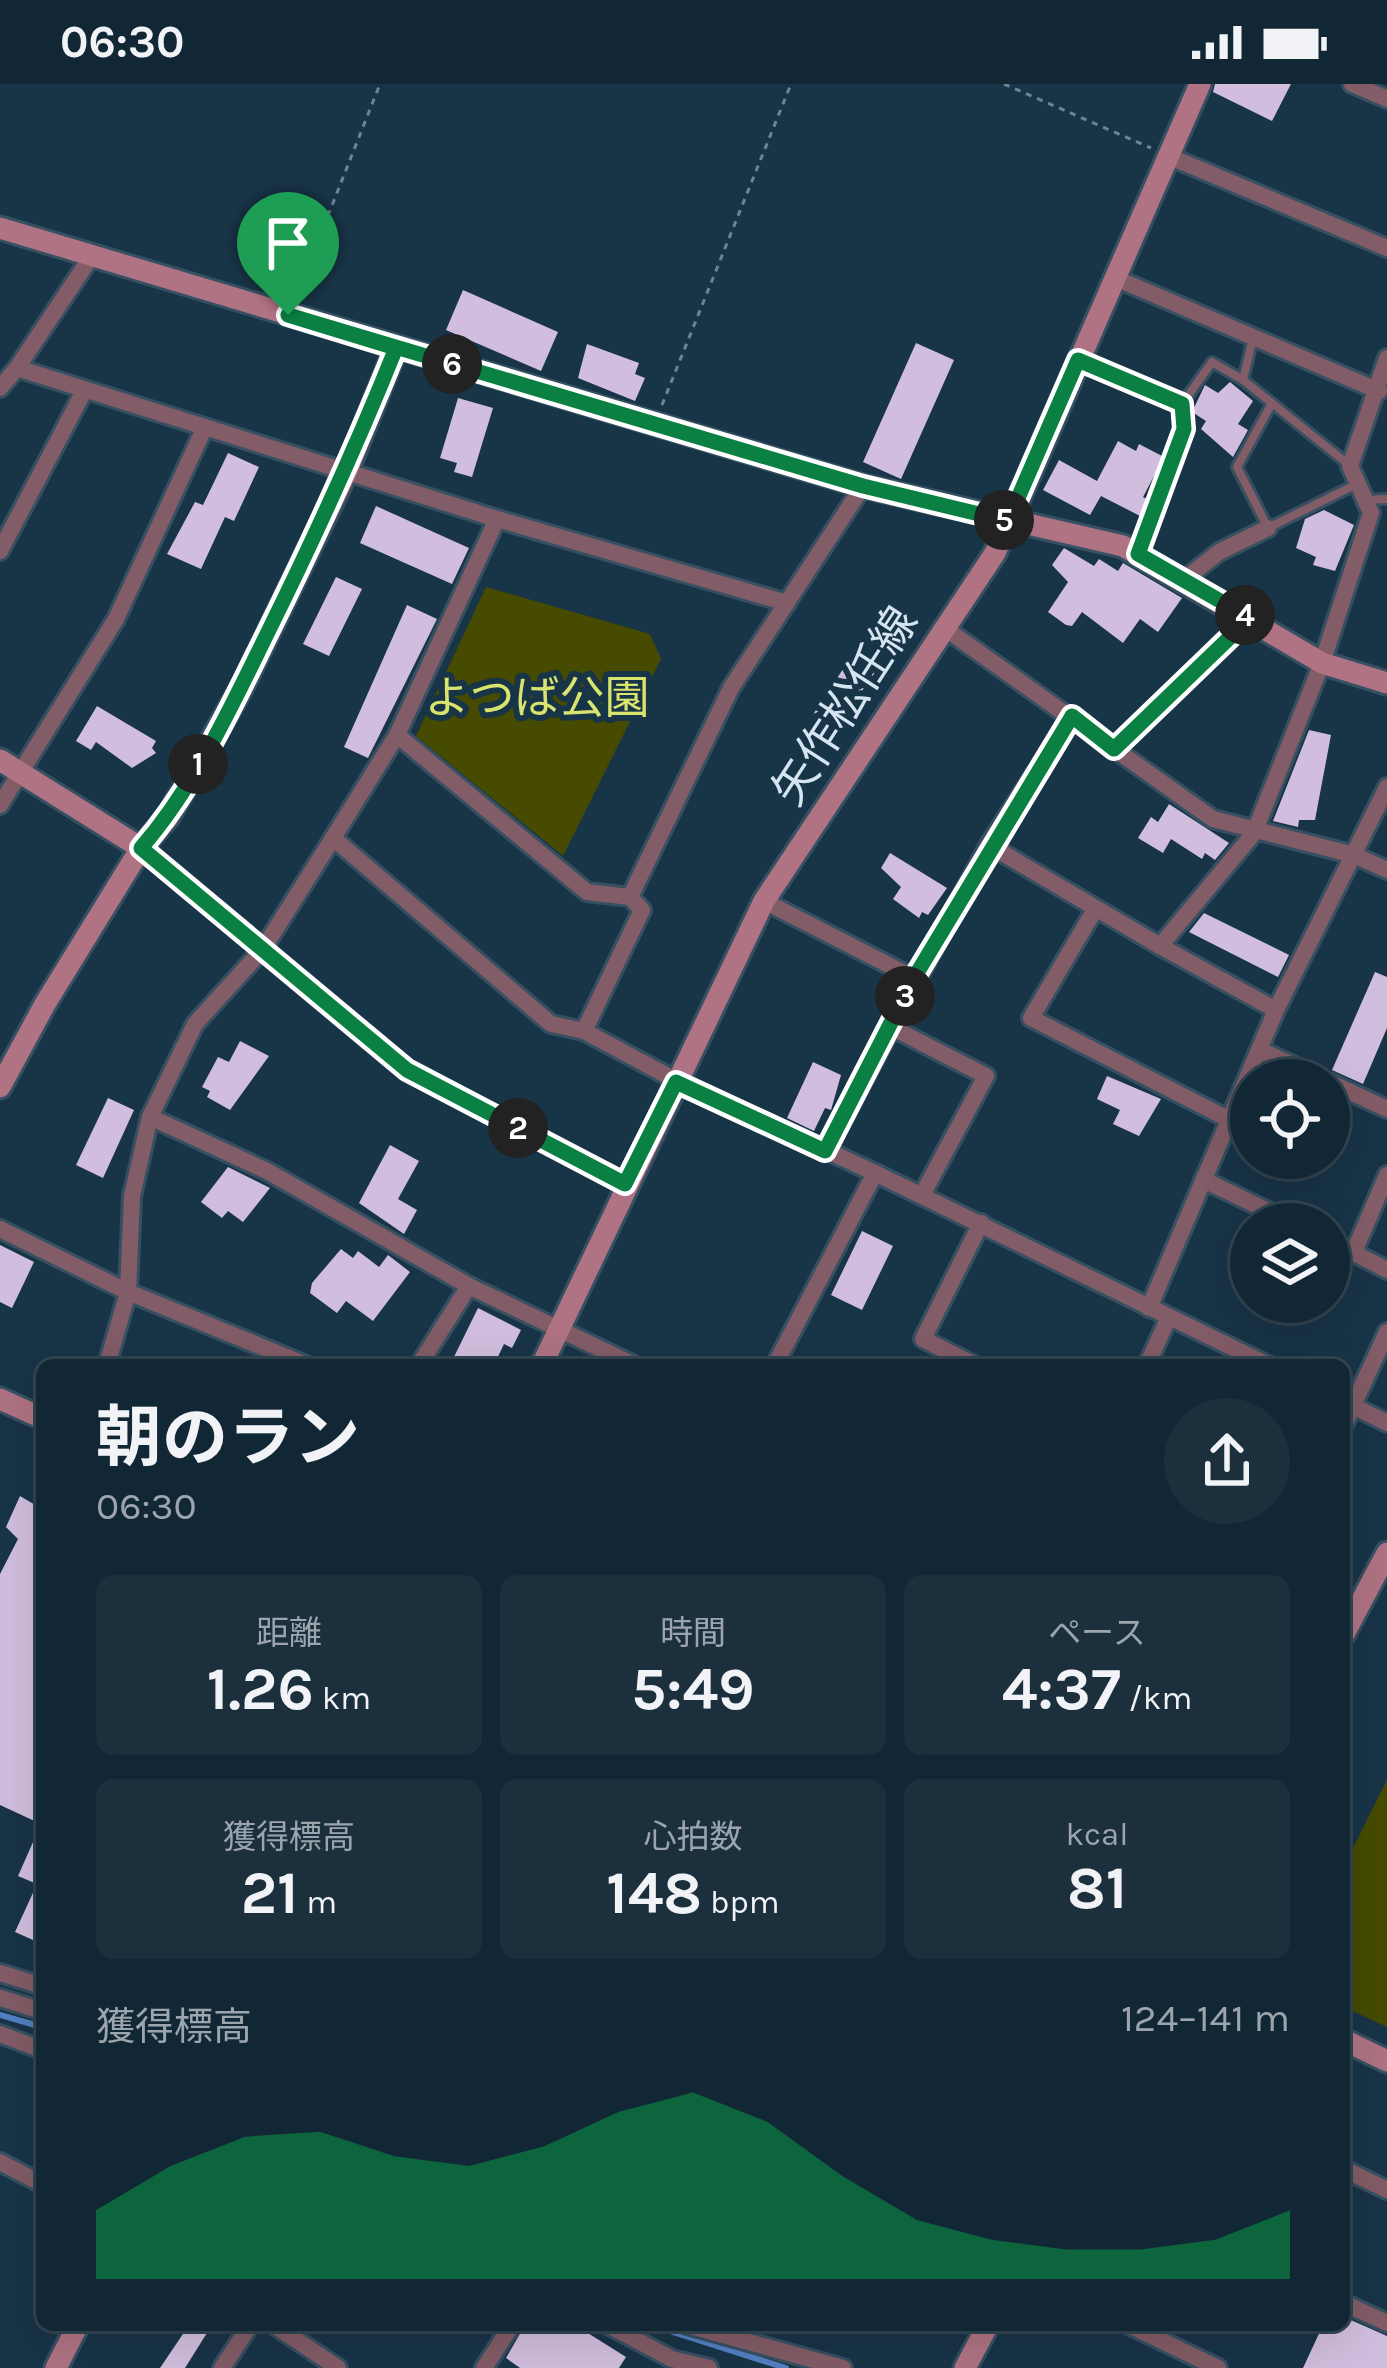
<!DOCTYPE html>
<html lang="ja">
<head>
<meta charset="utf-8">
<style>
	body { margin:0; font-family:Karla,"Noto Sans JP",sans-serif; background:#1b2f3d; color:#f1f3f6; height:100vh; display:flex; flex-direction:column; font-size:45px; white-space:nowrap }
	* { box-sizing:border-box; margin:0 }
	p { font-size:39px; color:#9ca5ad }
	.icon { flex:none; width:66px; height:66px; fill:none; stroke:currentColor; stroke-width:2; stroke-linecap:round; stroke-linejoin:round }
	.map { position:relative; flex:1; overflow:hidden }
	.sheet { position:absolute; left:36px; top:1275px; width:1314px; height:972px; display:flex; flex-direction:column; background:#122735; border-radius:18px; box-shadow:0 12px 48px #0002,0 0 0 3px #314450 }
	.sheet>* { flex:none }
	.tools { position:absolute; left:1230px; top:975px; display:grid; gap:24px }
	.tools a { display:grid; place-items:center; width:120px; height:120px; border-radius:50%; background:#122735; box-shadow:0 12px 48px #0002,0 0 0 3px #314450; font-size:60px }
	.pin { position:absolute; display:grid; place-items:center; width:102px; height:102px; color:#fff; margin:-123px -51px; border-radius:50% 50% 50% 0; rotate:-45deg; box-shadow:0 0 12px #0007 }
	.pin .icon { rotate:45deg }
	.km { position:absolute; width:60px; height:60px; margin:-30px; border-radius:50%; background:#222; color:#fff; font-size:33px; line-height:60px; text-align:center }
	.round { display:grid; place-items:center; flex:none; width:126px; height:126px; border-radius:63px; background:#1b2f3d }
	.head { display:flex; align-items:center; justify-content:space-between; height:204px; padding:0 60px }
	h1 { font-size:66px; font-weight:700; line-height:90px }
	.figures { display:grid; grid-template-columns:repeat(3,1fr); gap:18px; height:204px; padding:12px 60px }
	.figures div { display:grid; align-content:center; border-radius:18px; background:#1b2f3d; text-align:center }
	.figures b { font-size:60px; font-weight:700 }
	.figures small { font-size:33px; font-weight:400 }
	.figures p { font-size:33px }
	.chart { height:336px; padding:24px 60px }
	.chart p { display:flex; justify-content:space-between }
	.chart svg { width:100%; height:216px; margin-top:12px; fill:#0b8043; opacity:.7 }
	.status { display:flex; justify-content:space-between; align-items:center; height:84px; padding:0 60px; background:#122735; direction:ltr }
	.status svg { height:33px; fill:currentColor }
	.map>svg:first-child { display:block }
	.green { fill:#464b00 }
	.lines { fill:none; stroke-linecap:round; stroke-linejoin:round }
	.stream { stroke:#537fc2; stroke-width:6 }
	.building { fill:#d1bede }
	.lane-casing { stroke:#365062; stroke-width:14 }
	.street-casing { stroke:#365062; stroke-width:22 }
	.secondary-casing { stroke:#365062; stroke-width:27 }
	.path { stroke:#6d8494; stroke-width:3; stroke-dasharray:6 6; stroke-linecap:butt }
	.lane { stroke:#825c66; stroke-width:8 }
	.street { stroke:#825c66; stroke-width:16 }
	.secondary { stroke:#af7383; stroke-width:21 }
	.route-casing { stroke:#fff; stroke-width:24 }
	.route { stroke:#0b8043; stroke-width:15 }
	.labels { text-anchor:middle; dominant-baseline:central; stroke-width:12; stroke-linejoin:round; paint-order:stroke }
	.park-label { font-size:45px; fill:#d8e46d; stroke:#183447 }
	.street-label { font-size:45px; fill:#d4e5f1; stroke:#183447 }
</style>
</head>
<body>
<div class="status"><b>06:30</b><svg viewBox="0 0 49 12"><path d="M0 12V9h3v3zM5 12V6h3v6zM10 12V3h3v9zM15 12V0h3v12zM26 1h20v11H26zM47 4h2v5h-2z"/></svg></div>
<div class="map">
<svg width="1387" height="2284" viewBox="0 0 1387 2284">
	<rect width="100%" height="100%" fill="#183447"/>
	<g class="green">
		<polygon points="486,503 650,550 661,575 563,772 416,652"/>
		<polygon points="1387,1696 1387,1943 1344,1923 1344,1782"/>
	</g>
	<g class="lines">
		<g class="stream">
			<polyline points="0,1931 42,1943"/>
			<polyline points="651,2241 786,2284"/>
		</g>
	</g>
	<g class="building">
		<polygon points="1215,0 1291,0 1272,37 1213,8"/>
		<polygon points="463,206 558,248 541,287 446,246"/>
		<polygon points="916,259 954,276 901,395 863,378"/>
		<polygon points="587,260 639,279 635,290 645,294 635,317 578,294"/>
		<polygon points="1230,298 1253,317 1238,340 1248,346 1233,373 1201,345 1206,337 1192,328 1205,301 1218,309"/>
		<polygon points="458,314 493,324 472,393 454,388 457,379 440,374"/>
		<polygon points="1118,357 1136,367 1139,360 1164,373 1143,413 1149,416 1142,433 1101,412 1090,431 1043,406 1059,376 1097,397"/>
		<polygon points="228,369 259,383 234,437 225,433 201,485 167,470 195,418 203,421"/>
		<polygon points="376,422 469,464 452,500 360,459"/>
		<polygon points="1324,426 1354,441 1335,487 1313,481 1316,473 1296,464 1305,435"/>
		<polygon points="1064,464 1094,482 1099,475 1118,487 1123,479 1182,514 1158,548 1140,535 1123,559 1082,528 1072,542 1066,541 1048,528 1068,498 1052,481"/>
		<polygon points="336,493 362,505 329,572 303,560"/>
		<polygon points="407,521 437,535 368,674 344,663"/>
		<polygon points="855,567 878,584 836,644 814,629"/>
		<polygon points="97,622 156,657 152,664 156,669 132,684 96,658 91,666 76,657"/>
		<polygon points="1309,646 1331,651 1315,736 1299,736 1298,743 1273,737"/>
		<polygon points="1169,720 1229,759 1215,776 1205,769 1202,775 1171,755 1163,769 1138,754 1151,733 1158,738"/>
		<polygon points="890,769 947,804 928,831 922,828 919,834 893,815 901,803 881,784"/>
		<polygon points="1204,829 1289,871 1278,893 1189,848"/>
		<polygon points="1375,888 1387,893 1387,944 1363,1000 1332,986"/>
		<polygon points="240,957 269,972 230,1026 207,1013 210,1007 202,1003 218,973 229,978"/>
		<polygon points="813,978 841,991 831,1026 825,1024 814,1047 787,1034"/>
		<polygon points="1107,992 1161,1015 1139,1052 1113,1040 1120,1026 1097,1015"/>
		<polygon points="108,1014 134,1026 103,1094 76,1081"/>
		<polygon points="390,1061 419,1077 398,1115 417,1126 404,1150 359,1119"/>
		<polygon points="228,1083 270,1104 243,1138 228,1127 222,1134 201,1118"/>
		<polygon points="862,1147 893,1162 862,1226 831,1211"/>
		<polygon points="0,1161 34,1178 12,1224 0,1218"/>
		<polygon points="341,1165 353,1174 358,1167 379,1183 388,1171 410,1188 373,1237 346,1217 337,1229 310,1209 312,1199"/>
		<polygon points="478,1224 521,1246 512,1264 504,1260 494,1281 450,1281"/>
		<polygon points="20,1412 42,1425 42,1860 15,1848 37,1800 18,1792 41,1740 0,1721 0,1490 18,1455 6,1443"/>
		<polygon points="1344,2233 1387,2252 1387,2284 1303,2284 1323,2241 1344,2241"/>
		<polygon points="189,2241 212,2241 185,2284 160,2284"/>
		<polygon points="525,2241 575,2241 626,2273 619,2284 520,2284 506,2274"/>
	</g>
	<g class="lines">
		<g class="lane-casing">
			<g id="lane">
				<polyline points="1253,254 1243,296 1348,380"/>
				<polyline points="1272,319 1237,383 1268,444 1355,401"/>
				<polyline points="1366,416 1387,415"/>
				<polyline points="1138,469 1184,345 1182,320 1212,278 1243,296"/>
			</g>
		</g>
		<g class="street-casing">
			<g id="street">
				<polyline points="1352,0 1387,15"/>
				<polyline points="1168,72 1387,164"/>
				<polyline points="1113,193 1379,307"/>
				<polyline points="1077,276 1182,320"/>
				<polyline points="17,284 91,173"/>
				<polyline points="0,304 17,284 497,435 397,651 333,754 551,940 584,947 677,997 875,1089 775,1281"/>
				<polyline points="497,435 787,519"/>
				<polyline points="0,467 83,309"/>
				<polyline points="1185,495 1219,468 1268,444"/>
				<polyline points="943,543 1213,735 1354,771 1387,786"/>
				<polyline points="397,651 587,808 630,813"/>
				<polyline points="1114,665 1249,534"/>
				<polyline points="0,721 116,535 204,345"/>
				<polyline points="989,761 1072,632"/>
				<polyline points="141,764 407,985 625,1100"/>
				<polyline points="764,817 914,894"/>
				<polyline points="1094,827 1031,934 1230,1036"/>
				<polyline points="1160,862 1276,926"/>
				<polyline points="889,942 986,992 922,1111"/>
				<polyline points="584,947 642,826 630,813 731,604 863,402"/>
				<polyline points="1260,966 1325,996"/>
				<polyline points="1329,998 1387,1025"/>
				<polyline points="150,1033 267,1087 469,1202 634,1281"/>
				<polyline points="825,1068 989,761 1160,862 1254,749 1322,579 1371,429 1350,382 1387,274"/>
				<polyline points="875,1089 1268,1281"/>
				<polyline points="1204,1096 1295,1140"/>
				<polyline points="0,1145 128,1208 306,1281"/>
				<polyline points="1329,1156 1387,1186"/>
				<polyline points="1354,1168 1387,1091"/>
				<polyline points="1149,1224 1276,926 1387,703"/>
				<polyline points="107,1281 128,1208 132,1112 150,1033 195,940 263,865 333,754"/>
				<polyline points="419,1281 469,1202"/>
				<polyline points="974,1281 923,1255 981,1139"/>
				<polyline points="1147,1281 1169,1233"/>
				<polyline points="1345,1318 1387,1339"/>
				<polyline points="1344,1341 1387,1248"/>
				<polyline points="0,1889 42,1902"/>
				<polyline points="0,1914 42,1927"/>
				<polyline points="0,1950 42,1966"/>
				<polyline points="0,2078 42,2100"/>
				<polyline points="1344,2085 1387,2106"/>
				<polyline points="1344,2219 1387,2239"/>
				<polyline points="274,2241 338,2284"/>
				<polyline points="608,2241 672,2275 709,2284"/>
				<polyline points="687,2241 843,2284"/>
				<polyline points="1129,2241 1218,2284"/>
				<polyline points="222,2284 250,2241"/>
				<polyline points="484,2284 512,2241"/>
			</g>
		</g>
		<g class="secondary-casing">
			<g id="secondary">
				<polyline points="0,144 863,402 1123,462 1322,579 1387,599"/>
				<polyline points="0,676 141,764"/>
				<polyline points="0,1003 45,920 141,764 168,733 242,603 346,389 396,264"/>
				<polyline points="542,1281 764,817 995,469 1200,0"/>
				<polyline points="0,1315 42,1334"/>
				<polyline points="1344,1550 1387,1469"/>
				<polyline points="1344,1956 1387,1977"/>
				<polyline points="56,2284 78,2241"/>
				<polyline points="965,2284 988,2241"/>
			</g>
		</g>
		<g class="path">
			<polyline points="1004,0 1151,64"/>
			<polyline points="297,210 380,0"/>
			<polyline points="662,321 791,0"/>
		</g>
		<use href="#lane" class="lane"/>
		<use href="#street" class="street"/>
		<use href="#secondary" class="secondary"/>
	</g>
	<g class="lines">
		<g class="route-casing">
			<path id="route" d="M 288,231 L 863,402 L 1008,437 L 1078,276 L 1182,320 L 1184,345 L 1138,470 L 1250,534 L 1114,665 L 1072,632 L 914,894 L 825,1067 L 676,998 L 625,1100 L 407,986 L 141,764 C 195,702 231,623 267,550 C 314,455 357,361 396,264 Z"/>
		</g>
		<use href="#route" class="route"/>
	</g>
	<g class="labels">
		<g class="park-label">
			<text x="537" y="614">よつば公園</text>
		</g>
		<g class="street-label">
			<text transform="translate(845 622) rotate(-57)">矢作松任線</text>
		</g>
	</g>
</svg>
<div class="tools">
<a><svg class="icon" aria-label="locate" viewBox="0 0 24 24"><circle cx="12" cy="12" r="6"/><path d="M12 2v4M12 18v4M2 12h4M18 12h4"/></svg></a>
<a><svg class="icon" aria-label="layers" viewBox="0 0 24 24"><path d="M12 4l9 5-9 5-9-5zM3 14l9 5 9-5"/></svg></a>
</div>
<div class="pin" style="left:288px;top:231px;background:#1e9e55"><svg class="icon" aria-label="arrive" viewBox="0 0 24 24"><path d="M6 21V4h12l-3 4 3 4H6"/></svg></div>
<b class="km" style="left:198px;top:680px">1</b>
<b class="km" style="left:518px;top:1044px">2</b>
<b class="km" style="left:905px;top:912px">3</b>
<b class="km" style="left:1245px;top:531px">4</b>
<b class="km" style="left:1004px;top:436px">5</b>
<b class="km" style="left:452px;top:280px">6</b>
<section class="sheet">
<div class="head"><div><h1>朝のラン</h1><p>06:30</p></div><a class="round"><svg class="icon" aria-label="share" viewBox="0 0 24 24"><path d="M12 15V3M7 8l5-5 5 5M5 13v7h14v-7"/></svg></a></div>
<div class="figures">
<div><p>距離</p><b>1.26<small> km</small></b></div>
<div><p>時間</p><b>5:49</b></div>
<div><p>ペース</p><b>4:37<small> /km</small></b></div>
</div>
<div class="figures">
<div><p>獲得標高</p><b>21<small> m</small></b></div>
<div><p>心拍数</p><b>148<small> bpm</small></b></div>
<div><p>kcal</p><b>81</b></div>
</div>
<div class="chart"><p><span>獲得標高</span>124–141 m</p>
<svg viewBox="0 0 160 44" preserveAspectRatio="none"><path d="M0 44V30L10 21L20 15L30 14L40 19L50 21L60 17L70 10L80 6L90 12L100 23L110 32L120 36L130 38L140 38L150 36L160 30V44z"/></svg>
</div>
</section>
</div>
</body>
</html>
